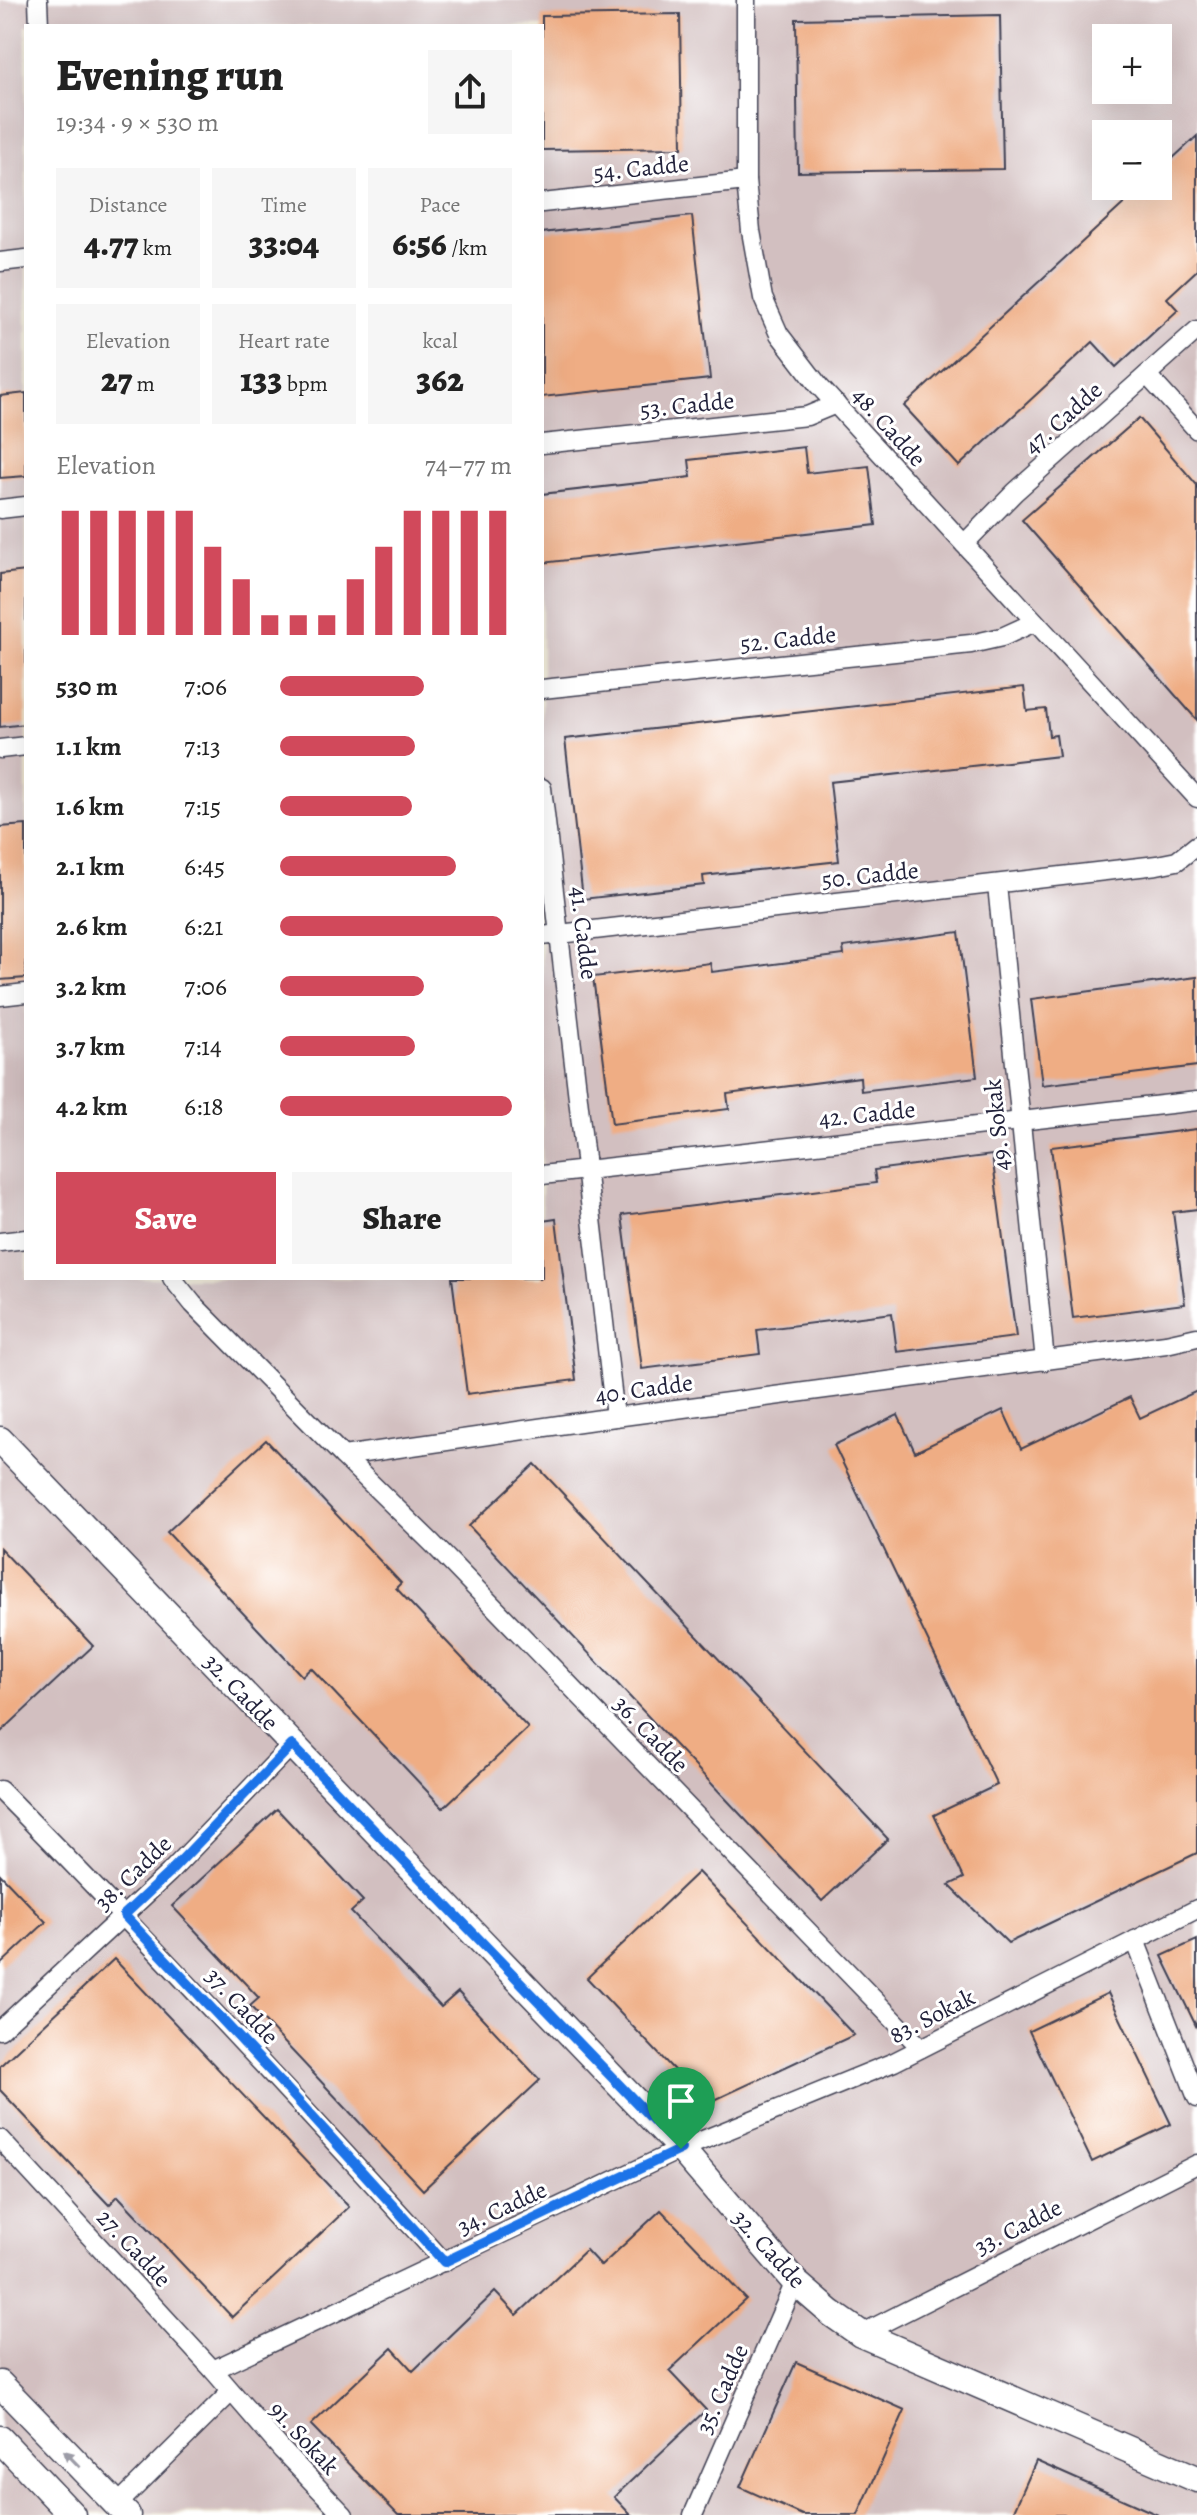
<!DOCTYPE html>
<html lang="en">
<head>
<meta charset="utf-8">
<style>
	body { margin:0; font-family:Alegreya,serif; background:#f6f6f6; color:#222; height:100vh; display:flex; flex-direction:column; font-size:30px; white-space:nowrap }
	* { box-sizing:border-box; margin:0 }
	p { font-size:26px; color:#767676 }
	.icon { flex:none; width:44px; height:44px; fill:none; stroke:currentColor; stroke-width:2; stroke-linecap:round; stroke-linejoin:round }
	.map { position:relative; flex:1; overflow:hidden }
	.sheet { position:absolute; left:24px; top:24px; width:520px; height:1256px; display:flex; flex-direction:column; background:#fff; border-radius:0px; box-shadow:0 8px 32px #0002 }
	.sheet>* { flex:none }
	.fabs { position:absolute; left:1092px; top:24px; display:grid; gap:16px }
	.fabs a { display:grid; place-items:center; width:80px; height:80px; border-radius:0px; background:#fff; box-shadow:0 8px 32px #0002; font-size:40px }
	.pin { position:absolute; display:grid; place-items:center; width:68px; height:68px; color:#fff; margin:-82px -34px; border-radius:50% 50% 50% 0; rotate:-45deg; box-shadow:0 0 8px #0007 }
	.pin .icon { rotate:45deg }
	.round { display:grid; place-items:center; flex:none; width:84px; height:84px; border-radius:0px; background:#f6f6f6 }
	.head { display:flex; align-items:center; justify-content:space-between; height:136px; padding:0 32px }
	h1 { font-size:44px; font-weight:800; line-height:60px }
	.stats { display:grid; grid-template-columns:repeat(3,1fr); gap:12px; height:136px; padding:8px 32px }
	.stats div { display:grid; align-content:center; border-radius:0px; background:#f6f6f6; text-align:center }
	.stats b { font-size:34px; font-weight:800 }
	.stats small { font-size:22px; font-weight:400 }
	.stats p { font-size:22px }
	.chart { height:224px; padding:16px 32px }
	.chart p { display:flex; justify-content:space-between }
	.chart svg { width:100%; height:144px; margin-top:8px; stroke:#d1495b; stroke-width:6 }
	.action { display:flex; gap:16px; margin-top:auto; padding:16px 32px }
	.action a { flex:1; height:92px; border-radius:0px; background:#d1495b; color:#fff; font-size:32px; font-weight:800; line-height:92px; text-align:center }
	.action a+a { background:#f6f6f6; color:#222 }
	ul { padding:0 32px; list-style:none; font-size:26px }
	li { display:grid; grid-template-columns:128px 96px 1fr; align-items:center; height:60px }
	li i { height:20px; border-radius:10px; background:#d1495b }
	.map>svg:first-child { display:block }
	.industrial { fill:#d2bfc0; fill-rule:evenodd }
	.building { fill:#efad84 }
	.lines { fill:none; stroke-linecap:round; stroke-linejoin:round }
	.street-casing { stroke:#414052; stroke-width:21 }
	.secondary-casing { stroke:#414052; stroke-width:29 }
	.street { stroke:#fff; stroke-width:18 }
	.secondary { stroke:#fff; stroke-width:26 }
	.oneway { fill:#9c9ca7 }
	.route-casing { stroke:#fff; stroke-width:16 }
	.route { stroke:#1a73e8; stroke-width:10 }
	.labels { text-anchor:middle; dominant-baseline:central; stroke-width:6; stroke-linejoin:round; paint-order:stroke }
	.street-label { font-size:24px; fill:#22223b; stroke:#fff }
</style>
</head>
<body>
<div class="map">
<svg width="1197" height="2515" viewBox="0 0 1197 2515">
	<rect width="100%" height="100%" fill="#fff"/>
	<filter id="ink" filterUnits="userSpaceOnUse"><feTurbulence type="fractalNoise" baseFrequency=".0125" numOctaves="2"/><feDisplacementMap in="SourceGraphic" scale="16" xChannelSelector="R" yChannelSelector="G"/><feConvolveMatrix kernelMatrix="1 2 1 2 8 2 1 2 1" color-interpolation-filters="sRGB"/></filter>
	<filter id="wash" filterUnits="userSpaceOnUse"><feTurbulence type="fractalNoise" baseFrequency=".006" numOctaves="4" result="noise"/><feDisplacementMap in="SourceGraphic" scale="32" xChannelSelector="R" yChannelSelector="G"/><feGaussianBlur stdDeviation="1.8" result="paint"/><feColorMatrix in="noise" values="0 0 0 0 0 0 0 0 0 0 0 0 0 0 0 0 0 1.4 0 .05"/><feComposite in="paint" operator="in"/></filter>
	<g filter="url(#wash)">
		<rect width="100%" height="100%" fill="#f1ead3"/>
		<path class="industrial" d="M 0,0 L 1197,0 L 1197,2515 L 0,2513 ZM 26,26 L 542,26 L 542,1278 L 26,1278 ZM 1106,38 L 1158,38 L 1158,90 L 1106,90 ZM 1106,134 L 1158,134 L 1158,186 L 1106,186 Z"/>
		<g id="blocks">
			<g class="building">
				<polygon points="680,14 682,148 542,150 542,16"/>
				<polygon points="1000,15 1003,169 798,172 796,19"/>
				<polygon points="1197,136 1197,270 1167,298 1178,310 1116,367 1093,342 959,466 904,406 1143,186 1158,186 1158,172"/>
				<polygon points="692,216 710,379 542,397 542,233"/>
				<polygon points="26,393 26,476 0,478 0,396"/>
				<polygon points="1139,418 1197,485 1197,720 1022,520"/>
				<polygon points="804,447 807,473 869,466 876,525 542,563 542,494 691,477 689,460"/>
				<polygon points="26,571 26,724 0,727 0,574"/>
				<polygon points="1024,687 1027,711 1046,709 1049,736 1056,735 1059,756 830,782 839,861 703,876 704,885 583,899 565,739"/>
				<polygon points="26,825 26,978 0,980 0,827"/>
				<polygon points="959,932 977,1077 861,1091 860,1077 727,1094 729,1109 612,1124 593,977 710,963 712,972 844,955 843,947"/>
				<polygon points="1197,977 1197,1066 1042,1085 1031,999"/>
				<polygon points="1197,1129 1197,1209 1173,1212 1185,1304 1073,1318 1051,1147"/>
				<polygon points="992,1155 1016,1337 897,1352 892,1313 757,1330 760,1354 642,1369 622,1215 876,1183 874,1170"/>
				<polygon points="556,1219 576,1380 467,1394 452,1278 542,1278 542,1221"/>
				<polygon points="1197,1391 1197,1853 1008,1943 949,1885 964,1878 934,1815 997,1785 834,1445 898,1415 915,1452 1003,1410 1021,1449 1130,1397 1140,1418"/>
				<polygon points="266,1440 401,1583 396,1588 528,1728 443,1808 311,1668 302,1676 167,1532"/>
				<polygon points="535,1464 888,1839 822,1901 469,1526"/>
				<polygon points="0,1548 93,1646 0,1733"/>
				<polygon points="277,1809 363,1901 351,1912 441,2007 458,1992 540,2080 423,2190 250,2006 259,1998 172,1906"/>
				<polygon points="698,1872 854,2035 706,2104 587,1978"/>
				<polygon points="0,1874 46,1922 0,1965"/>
				<polygon points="1197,1940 1197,2028 1162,1956"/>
				<polygon points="114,1959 349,2207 232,2317 118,2196 109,2205 0,2090 0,2066"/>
				<polygon points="1108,1993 1171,2124 1092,2162 1029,2031"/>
				<polygon points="661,2210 746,2299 669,2371 706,2410 614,2497 631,2515 398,2515 311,2425 392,2348 413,2371 495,2292 517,2315 586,2250 601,2266"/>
				<polygon points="796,2362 905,2410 858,2515 802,2515 740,2487"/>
				<polygon points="1036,2461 1158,2515 1012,2515"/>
			</g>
		</g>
	</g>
	<g filter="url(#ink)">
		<use href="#blocks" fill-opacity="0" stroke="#414052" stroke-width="2"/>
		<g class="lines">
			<g class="street-casing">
				<g id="street">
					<polyline points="38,0 39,26"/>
					<polyline points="746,0 746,181 751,231 763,298 779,334 819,386 1197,798"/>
					<polyline points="542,203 746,181"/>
					<polyline points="0,262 26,259"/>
					<polyline points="1147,375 1197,430"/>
					<polyline points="542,444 807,416 836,404"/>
					<polyline points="0,509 26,506"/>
					<polyline points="964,544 1015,492 1197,330"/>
					<polyline points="542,689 971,644 1002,637 1035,622"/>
					<polyline points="0,749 26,746"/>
					<polyline points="542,788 615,1417"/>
					<polyline points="997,885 1045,1361"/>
					<polyline points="542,936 1157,865 1177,861 1197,845"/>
					<polyline points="0,996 26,993"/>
					<polyline points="542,1175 1197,1101"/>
					<polyline points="0,1242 26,1239"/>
					<polyline points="172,1278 193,1304 343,1456 615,1417 1166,1344 1197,1337"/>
					<polyline points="343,1456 432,1543 921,2048"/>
					<path d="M 0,1790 C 152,1943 299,2102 444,2262"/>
					<polyline points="1135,1940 1197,2098"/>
					<polyline points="0,2030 169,1873 292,1745"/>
					<polyline points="0,2139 213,2370 282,2450 344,2515"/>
					<polyline points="861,2334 1197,2164"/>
					<polyline points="213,2370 681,2149 894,2062 1197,1909"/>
					<polyline points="117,2505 231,2392"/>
					<polyline points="693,2515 795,2282"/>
				</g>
			</g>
			<g class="secondary-casing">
				<g id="secondary">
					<polyline points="0,1440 681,2149 795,2282 831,2313 861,2334 1197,2479"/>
					<polyline points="0,2384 127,2515"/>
					<polyline points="0,2439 72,2515"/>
				</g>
			</g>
			<use href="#street" class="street"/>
			<use href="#secondary" class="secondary"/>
		</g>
		<defs><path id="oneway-solid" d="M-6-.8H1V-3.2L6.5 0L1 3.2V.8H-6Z" transform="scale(2)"/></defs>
		<use class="oneway" href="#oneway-solid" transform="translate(72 2459) rotate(-134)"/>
	</g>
	<g class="lines" filter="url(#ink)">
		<g class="route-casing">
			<polygon id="route" points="292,1745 681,2149 444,2262 288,2090 124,1915 169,1873"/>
		</g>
		<use href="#route" class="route"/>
	</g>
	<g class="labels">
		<g class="street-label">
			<text transform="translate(641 168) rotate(-6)">54. Cadde</text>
			<text transform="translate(687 405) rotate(-6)">53. Cadde</text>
			<text transform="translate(1063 418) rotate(-42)">47. Cadde</text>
			<text transform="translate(889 427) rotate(48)">48. Cadde</text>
			<text transform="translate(788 639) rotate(-6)">52. Cadde</text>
			<text transform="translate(870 875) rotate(-6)">50. Cadde</text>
			<text transform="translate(584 933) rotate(83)">41. Cadde</text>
			<text transform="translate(867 1114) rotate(-6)">42. Cadde</text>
			<text transform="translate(997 1125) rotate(-96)">49. Sokak</text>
			<text transform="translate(644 1389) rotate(-8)">40. Cadde</text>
			<text transform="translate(241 1692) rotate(46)">32. Cadde</text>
			<text transform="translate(651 1734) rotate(46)">36. Cadde</text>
			<text transform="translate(133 1873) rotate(-44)">38. Cadde</text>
			<text transform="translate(242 2006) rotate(47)">37. Cadde</text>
			<text transform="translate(932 2016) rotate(-27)">83. Sokak</text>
			<text transform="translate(502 2208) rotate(-25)">34. Cadde</text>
			<text transform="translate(1018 2227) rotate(-27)">33. Cadde</text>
			<text transform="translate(134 2248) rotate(47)">27. Cadde</text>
			<text transform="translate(769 2249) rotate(48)">32. Cadde</text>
			<text transform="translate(722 2389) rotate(-66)">35. Cadde</text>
			<text transform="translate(304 2438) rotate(47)">91. Sokak</text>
		</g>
	</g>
</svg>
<div class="fabs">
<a>+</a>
<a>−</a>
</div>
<div class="pin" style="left:681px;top:2149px;background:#1e9e55"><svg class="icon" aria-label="arrive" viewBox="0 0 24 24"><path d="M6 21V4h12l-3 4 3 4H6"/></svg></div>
<section class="sheet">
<div class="head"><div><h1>Evening run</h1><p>19:34 · 9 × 530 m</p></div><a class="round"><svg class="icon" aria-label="share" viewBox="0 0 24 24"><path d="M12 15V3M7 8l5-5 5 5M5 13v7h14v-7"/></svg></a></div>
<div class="stats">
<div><p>Distance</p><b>4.77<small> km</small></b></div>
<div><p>Time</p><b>33:04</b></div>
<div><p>Pace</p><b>6:56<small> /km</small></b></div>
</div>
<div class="stats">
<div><p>Elevation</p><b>27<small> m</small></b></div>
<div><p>Heart rate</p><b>133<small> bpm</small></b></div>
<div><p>kcal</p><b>362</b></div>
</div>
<div class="chart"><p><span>Elevation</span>74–77 m</p>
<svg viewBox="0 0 160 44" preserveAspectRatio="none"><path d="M5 44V6M15 44V6M25 44V6M35 44V6M45 44V6M55 44V17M65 44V27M75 44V38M85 44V38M95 44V38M105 44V27M115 44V17M125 44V6M135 44V6M145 44V6M155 44V6"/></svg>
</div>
<ul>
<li><b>530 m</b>7:06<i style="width:62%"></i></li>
<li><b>1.1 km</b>7:13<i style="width:58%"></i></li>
<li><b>1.6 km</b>7:15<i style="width:57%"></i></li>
<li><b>2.1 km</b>6:45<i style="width:76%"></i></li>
<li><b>2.6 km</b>6:21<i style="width:96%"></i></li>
<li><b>3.2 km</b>7:06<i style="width:62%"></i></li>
<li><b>3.7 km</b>7:14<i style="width:58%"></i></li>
<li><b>4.2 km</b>6:18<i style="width:100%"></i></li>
</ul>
<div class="action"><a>Save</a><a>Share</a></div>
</section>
</div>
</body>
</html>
